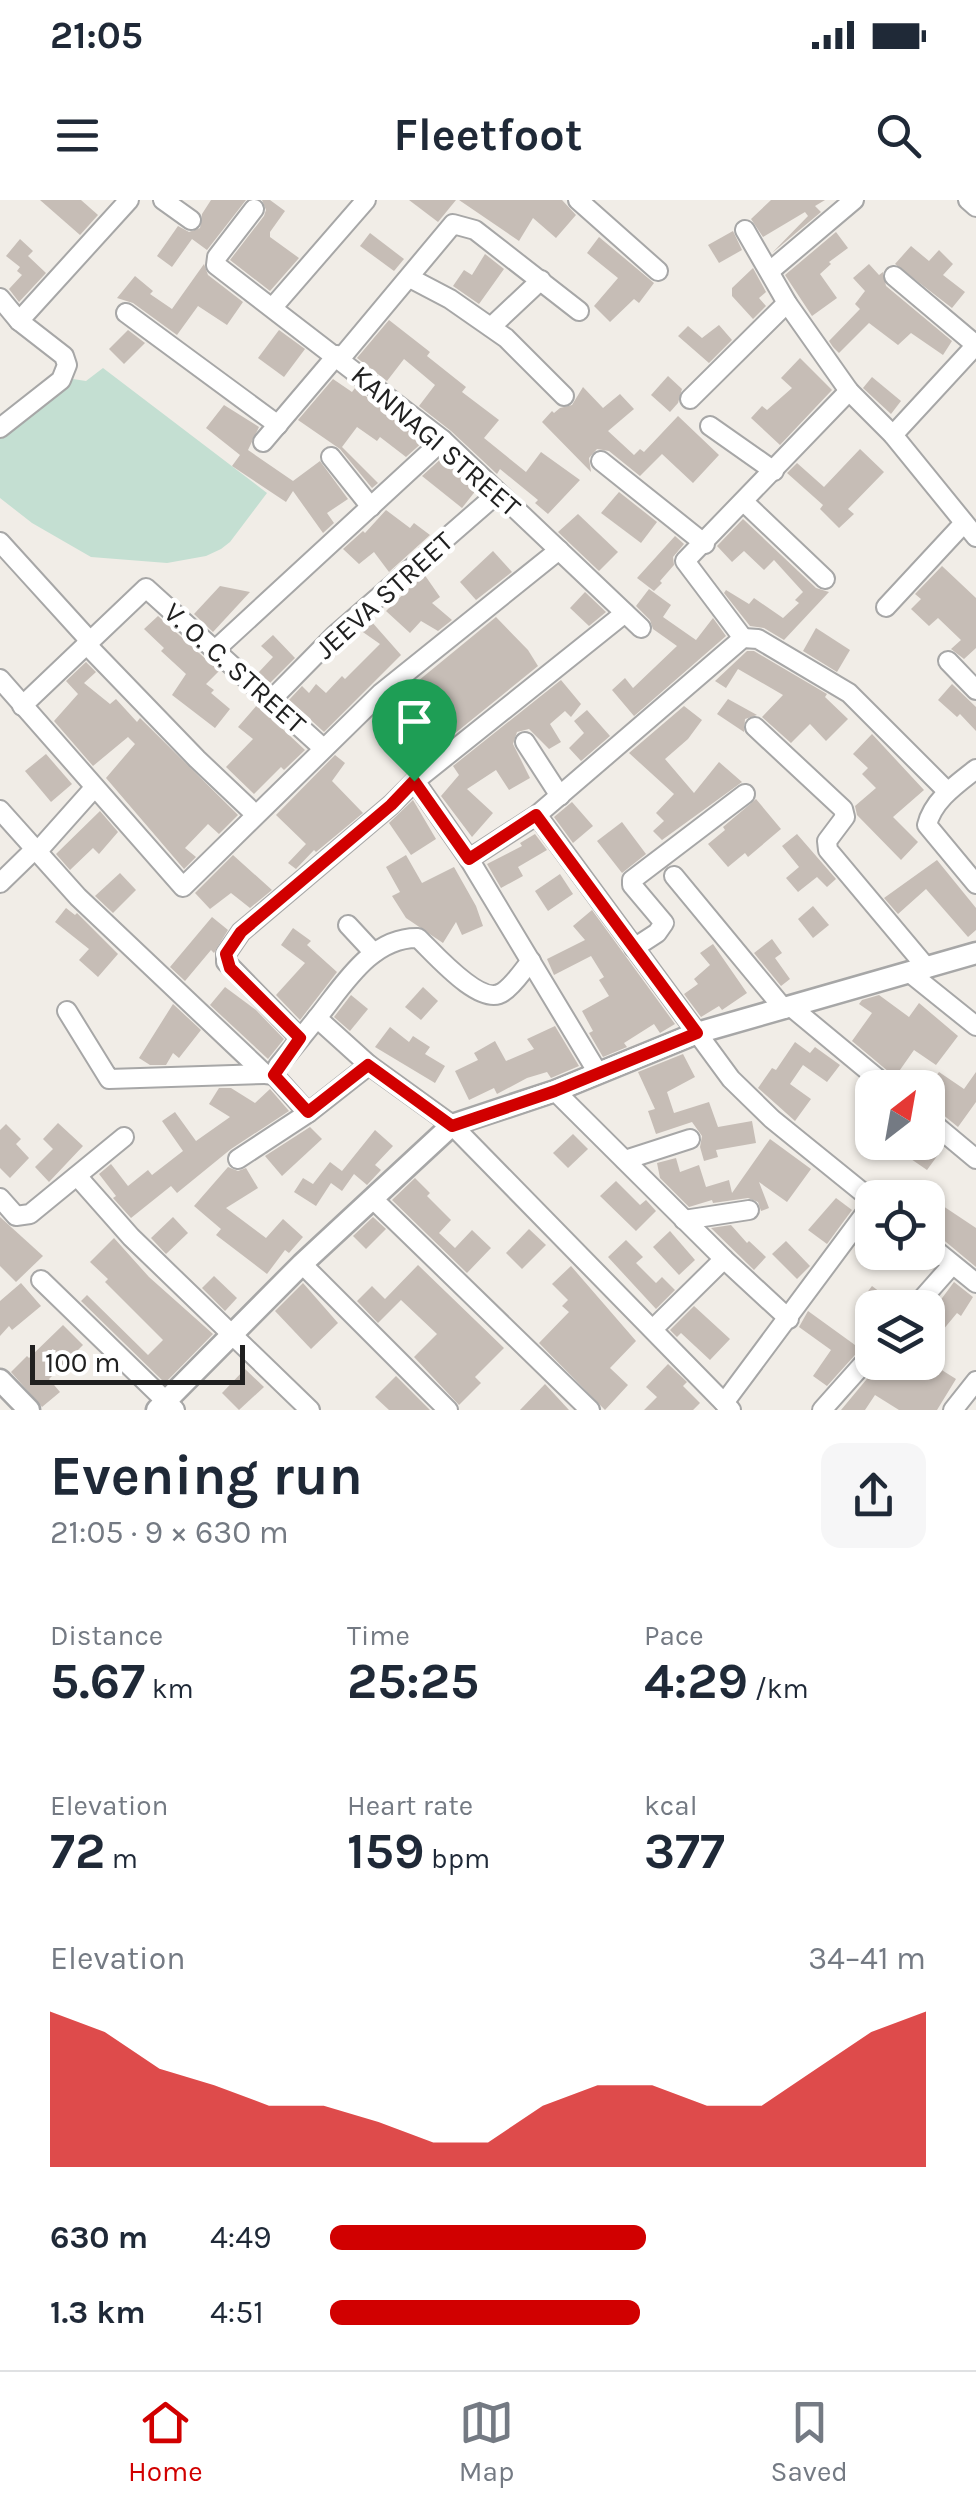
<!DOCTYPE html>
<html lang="en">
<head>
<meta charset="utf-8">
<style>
	body { margin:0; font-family:Karla,sans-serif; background:#f6f6f7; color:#1f2937; height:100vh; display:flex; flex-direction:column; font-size:38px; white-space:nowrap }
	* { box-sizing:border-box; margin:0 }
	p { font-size:32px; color:#747a83 }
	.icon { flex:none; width:55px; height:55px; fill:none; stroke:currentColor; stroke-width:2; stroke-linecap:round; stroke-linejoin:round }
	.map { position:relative; height:1210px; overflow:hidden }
	.side { display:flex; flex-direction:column; background:#fff; flex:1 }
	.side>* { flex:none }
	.needle { width:65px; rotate:31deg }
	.buttons { position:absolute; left:855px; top:870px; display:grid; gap:20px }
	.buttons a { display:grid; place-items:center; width:90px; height:90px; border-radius:20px; background:#fff; box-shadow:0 2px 8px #0004; font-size:50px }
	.scale { position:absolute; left:30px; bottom:25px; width:215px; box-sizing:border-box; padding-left:10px; border:5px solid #202020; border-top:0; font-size:28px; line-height:35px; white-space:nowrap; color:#202020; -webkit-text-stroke:8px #fff; paint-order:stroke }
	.pin { position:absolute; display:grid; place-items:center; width:85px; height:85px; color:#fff; margin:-102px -42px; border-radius:50% 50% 50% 0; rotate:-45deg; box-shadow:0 0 10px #0007 }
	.pin .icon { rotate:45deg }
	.round { display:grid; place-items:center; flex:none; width:105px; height:105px; border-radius:20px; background:#f6f6f7 }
	.headline { display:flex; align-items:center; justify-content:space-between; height:170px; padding:0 50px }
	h1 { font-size:55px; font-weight:700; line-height:75px }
	.metrics { display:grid; grid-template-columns:repeat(3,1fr); gap:15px; height:170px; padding:10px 50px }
	.metrics div { display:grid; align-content:center }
	.metrics b { font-size:50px; font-weight:700 }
	.metrics small { font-size:28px; font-weight:400 }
	.metrics p { font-size:28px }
	.chart { height:280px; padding:20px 50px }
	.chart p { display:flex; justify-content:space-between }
	.chart svg { width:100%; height:180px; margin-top:10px; fill:#d10000; opacity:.7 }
	ul { padding:0 50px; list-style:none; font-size:32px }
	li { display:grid; grid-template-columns:160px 120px 1fr; align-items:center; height:75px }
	li i { height:25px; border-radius:12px; background:#d10000 }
	.status { display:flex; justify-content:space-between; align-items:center; height:70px; padding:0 50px; background:#fff; direction:ltr }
	.status svg { height:28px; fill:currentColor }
	header { display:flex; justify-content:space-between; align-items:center; height:130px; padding:0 50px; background:#fff; font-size:45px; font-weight:700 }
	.tab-bar { display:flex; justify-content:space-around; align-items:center; height:140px; border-top:2px solid #e0e1e3; background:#fff; font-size:28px; color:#747a83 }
	.tab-bar a { display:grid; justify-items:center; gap:5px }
	.tab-bar .current { color:#d10000 }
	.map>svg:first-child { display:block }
	.wetland { fill:#c4dfd2 }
	.building { fill:#c6bdb6 }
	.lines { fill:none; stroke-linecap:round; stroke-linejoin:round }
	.minor-casing { stroke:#a7a7a7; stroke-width:22 }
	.tertiary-casing { stroke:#a7a7a7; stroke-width:25 }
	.minor { stroke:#fff; stroke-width:18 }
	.tertiary { stroke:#fff; stroke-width:20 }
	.route-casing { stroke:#fff; stroke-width:20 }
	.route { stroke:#d10000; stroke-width:12 }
	.labels { text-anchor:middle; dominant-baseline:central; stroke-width:9; stroke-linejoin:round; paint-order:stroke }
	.street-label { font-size:28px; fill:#202020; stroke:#fff }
</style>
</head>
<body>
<div class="status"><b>21:05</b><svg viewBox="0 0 49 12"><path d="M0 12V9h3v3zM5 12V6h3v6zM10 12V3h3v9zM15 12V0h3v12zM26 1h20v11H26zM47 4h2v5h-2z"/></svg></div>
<header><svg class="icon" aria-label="menu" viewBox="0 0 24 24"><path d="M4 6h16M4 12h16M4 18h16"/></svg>Fleetfoot<svg class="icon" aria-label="search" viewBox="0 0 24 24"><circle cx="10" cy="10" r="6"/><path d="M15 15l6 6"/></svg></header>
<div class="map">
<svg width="976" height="1210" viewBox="0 0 976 1210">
	<rect width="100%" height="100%" fill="#f1ede7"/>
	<polygon class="wetland" points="103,168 267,293 230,342 221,349 206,356 167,363 91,357 32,323 0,298 0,237 63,185 73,179 86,181"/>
	<g class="building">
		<polygon points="40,0 81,0 98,15 80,35"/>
		<polygon points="211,0 246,0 207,50 192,39 172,67 157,56 178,26 189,32 200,28 202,14"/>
		<polygon points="262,0 270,0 285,11 270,32 270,37 299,58 270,91 230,60 264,16 266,10"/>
		<polygon points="409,0 456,0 438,22"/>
		<polygon points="459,0 562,0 576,15 556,38 533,18 519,41"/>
		<polygon points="771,0 825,0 815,6 821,12 772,53 808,16 805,12 763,37 751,19"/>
		<polygon points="733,31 742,50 719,63 708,45"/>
		<polygon points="836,32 848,48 829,62 831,64 820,74 837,98 812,116 785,75"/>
		<polygon points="370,33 404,59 394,71 360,46"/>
		<polygon points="599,37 654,83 639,103 634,99 610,122 594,106 618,78 587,53"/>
		<polygon points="20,39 33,51 28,56 46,73 19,102 9,89 22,75 17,71 20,67 6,56"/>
		<polygon points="911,46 929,61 939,50 953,64 943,75 965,92 952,108 895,64"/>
		<polygon points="485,54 504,69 479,104 453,86 464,70 472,75"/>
		<polygon points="204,64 208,75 243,102 227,125 198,106 177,135 133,103 117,98 135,76 153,91 150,94 172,109"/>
		<polygon points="869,64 879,75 883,72 886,86 952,141 943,155 911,133 898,145 869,123 839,153 833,147 829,141 860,109 855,104 865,91 853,78"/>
		<polygon points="753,68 766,92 759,98 766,106 753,119 732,96 732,88"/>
		<polygon points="389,120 430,152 427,156 466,187 462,192 499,220 484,238 526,272 541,252 580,280 548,314 535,303 538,300 500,269 497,274 451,231 419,206 435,185 422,174 404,159 387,181 357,158"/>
		<polygon points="719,125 732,140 709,163 678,136 688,126 702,138"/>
		<polygon points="128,130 145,143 124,164 109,149"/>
		<polygon points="279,130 305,149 284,177 258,158"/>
		<polygon points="800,158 832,190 780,245 751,218 762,206 767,210 792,188 781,178"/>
		<polygon points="668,176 682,189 678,203 670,212 651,195"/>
		<polygon points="872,177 901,201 891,214 863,188"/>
		<polygon points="333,179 352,192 355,188 424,241 406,257 380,237 377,241 357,227 342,247 378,283 372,288 340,249 298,220"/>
		<polygon points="583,187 603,208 620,194 634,209 608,231 634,255 640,249 644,252 678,216 719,255 693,283 662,254 640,276 609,251 597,249 589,258 591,272 542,222 552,211 554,213 560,208 572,205"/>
		<polygon points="224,205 259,227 248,250 293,281 320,261 348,299 327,313 334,323 323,333 293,291 286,302 232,266 240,255 206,228"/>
		<polygon points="860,249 884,272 848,309 854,314 839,328 820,309 823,305 787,273 797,263 824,287"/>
		<polygon points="443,257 477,289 462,308 422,276"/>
		<polygon points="619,292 657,322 641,343 601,313"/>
		<polygon points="386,310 410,328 414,323 430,335 389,372 374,352 359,364 343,349 363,331 365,333"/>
		<polygon points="578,314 618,352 599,371 558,332"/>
		<polygon points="743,319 816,388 829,392 784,440 764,428 750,426 724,393 726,390 749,404 754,398 783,418 799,403 795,400 803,392 774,360 764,370 744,351 732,362 717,346"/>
		<polygon points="675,336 684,344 673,357 674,365 660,381 662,383 654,391 637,378"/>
		<polygon points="493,351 512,372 476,400 460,382"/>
		<polygon points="942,366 976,398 976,448 964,459 951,449 961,440 938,418 929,426 911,409 921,399 915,394"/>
		<polygon points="424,374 440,397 432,403 452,420 438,431 421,421 410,433 386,411"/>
		<polygon points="220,386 250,392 213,432 194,414"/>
		<polygon points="649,389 671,405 663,417 696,440 713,418 726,436 634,516 612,490 625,478 633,488 677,446 653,429 650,420 636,406"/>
		<polygon points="585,392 606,412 589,426 570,408"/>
		<polygon points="158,416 219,471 206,484 214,490 211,493 230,509 215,528 172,495 186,474 161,451 164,448 144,429"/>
		<polygon points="496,417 528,450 538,466 417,564 404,548 412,542 379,513"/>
		<polygon points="371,421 401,455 324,532 289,500 302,486 309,493 316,484 326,493 342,476 345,479 380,444 360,430"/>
		<polygon points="816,428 850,450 837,472 803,451"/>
		<polygon points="273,435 295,458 270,483 258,473 273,457 261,446"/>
		<polygon points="747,451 754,451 827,494 825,497 848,519 826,541 810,524 791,543 762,517 783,495 738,469 726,488 715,481"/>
		<polygon points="86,462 96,472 84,483 110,504 116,499 137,522 140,518 238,615 219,634 208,624 185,648 196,657 184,669 106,578 135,544 128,537 93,566 54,521 78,494 66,481"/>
		<polygon points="561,480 581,504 571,517 565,511 550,524 561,542 549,549 529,529 517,532 513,544 530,578 509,590 496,570 467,589 493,613 472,637 441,596 459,575 453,566"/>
		<polygon points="952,484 976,507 976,531 960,514 957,517 938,500"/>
		<polygon points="728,499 757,515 745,519 744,532 717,514"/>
		<polygon points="257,505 305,550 284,570 281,567 254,594 226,567 253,539 238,527"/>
		<polygon points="684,506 702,520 688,539 665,559 694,593 719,562 742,582 662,640 653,631 664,621 656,613 674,594 629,553"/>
		<polygon points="587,510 610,536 581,561 569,548 584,533 574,521"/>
		<polygon points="872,534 924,590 893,617 918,642 901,660 857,615 855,606 876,588 862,574 868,568 853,554"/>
		<polygon points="46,554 72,584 51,602 25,571"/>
		<polygon points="335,555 345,563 332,581 363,613 316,652 314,650 296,669 288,663 306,644 276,615"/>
		<polygon points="756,599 781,629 748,657 745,653 728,667 708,644 725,630 723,627"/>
		<polygon points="413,600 436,639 411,655 389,623"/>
		<polygon points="572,602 593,626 573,643 554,617"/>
		<polygon points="100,611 118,632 99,654 93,648 70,670 56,654"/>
		<polygon points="622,622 646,654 622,673 597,641"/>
		<polygon points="535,634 547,650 518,667 523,676 501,688 487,664 522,646 520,643"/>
		<polygon points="797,634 836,679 827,687 817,677 798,692 786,678 799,667 782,646"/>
		<polygon points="233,655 272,690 250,708 231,693 210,709 195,693"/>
		<polygon points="406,655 422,683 454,667 476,706 483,726 462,735 456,722 443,743 406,718 392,696 400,692 386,667"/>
		<polygon points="937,660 976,708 976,730 968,737 926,689 898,714 884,698"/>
		<polygon points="120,673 136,690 113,713 95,696"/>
		<polygon points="560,674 573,694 548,711 535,691"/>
		<polygon points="813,706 829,725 813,738 798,719"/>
		<polygon points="66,708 75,715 77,713 118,754 98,777 79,760 89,749 55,722"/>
		<polygon points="592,710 675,824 660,833 654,824 624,843 627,847 603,857 589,833 593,831 582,811 609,796 599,780 604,777 591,756 554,775 547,759 585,740 573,726"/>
		<polygon points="212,717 228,730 214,753 211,750 185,781 170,767"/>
		<polygon points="293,728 311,741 307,745 337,772 300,820 276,795 305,763 281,745"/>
		<polygon points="772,739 782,753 775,758 790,779 781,786 754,753"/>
		<polygon points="713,744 747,793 722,810 719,806 701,817 684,794 698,784 694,779 710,765 700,753"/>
		<polygon points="225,787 256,810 284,839 268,859 210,805"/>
		<polygon points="423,787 438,801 421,820 405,807"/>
		<polygon points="351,795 368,809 350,831 334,817"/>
		<polygon points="879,795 909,817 919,803 958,836 936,865 914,850 895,877 852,841 872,813 859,804 862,800"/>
		<polygon points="173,804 201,830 179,858 173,853 166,865 150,865 139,858"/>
		<polygon points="555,826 579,866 551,878 547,872 527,878 497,894 494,888 469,900 455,871 478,860 474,853 495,841 506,861 534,849 527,839"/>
		<polygon points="390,827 409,842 413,836 430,847 425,854 445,866 435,883 375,847"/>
		<polygon points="795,842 810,853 815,847 840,865 827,882 803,865 790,884 811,899 795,921 758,888 772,868 776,870"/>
		<polygon points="683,854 695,877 667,892 674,913 709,902 718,927 752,921 756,943 716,950 718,957 704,961 700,947 702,936 692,922 656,934 648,911 655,909 638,872"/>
		<polygon points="939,872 964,889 976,872 976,902 958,927 936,909 928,907 927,888"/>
		<polygon points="219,888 231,888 255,903 270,889 289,911 231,949 177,993 171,986 131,1018 113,998 116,996 99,974 111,964 128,986 148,970 152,975 183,951 162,921 175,912 196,941 230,917 209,904"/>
		<polygon points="58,923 83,946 49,982 35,967 53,949 43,939"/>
		<polygon points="6,924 21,939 16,944 29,958 10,978 0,968 0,930"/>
		<polygon points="310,927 322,939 282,976 265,956"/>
		<polygon points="375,930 393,946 375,965 381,970 367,985 354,974 342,991 331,983 316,1006 294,992 303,978 313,984 330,962 342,971"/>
		<polygon points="573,934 588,949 568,968 553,953"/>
		<polygon points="928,935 943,948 927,970 911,959 922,942 928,942"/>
		<polygon points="770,939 811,969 787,1002 759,982 769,1008 761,1011 758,1002 748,998 713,1003 712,1000 689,1007 660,978 657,963 676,958 680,972 699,965 706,987 729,980 732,993"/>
		<polygon points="228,967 238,971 246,968 258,988 226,1008 266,1038 283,1019 303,1037 289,1053 285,1050 267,1074 216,1035 221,1029 194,1006"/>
		<polygon points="415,978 430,993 427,996 451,1020 439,1033 455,1048 472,1030 491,1048 467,1073 392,1000"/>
		<polygon points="616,981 640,1005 646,1000 656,1011 636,1031 600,996"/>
		<polygon points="928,996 976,1028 976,1067 928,1027"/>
		<polygon points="836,998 852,1010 827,1044 808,1030"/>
		<polygon points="0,1017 43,1056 16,1082 0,1066"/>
		<polygon points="173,1017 188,1033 166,1054 151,1038"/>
		<polygon points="373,1017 386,1029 366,1049 353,1036"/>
		<polygon points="731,1025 747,1043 749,1041 766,1057 754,1070 711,1028"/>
		<polygon points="529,1029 546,1045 522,1069 506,1053"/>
		<polygon points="670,1031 695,1060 679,1075 653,1047"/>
		<polygon points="114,1038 149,1077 213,1134 165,1183 81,1101 87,1095 148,1155 163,1140 105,1082 108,1079 90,1062"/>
		<polygon points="626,1040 643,1057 636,1063 656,1083 662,1077 675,1090 656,1109 608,1057"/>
		<polygon points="786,1041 810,1066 797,1079 772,1054"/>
		<polygon points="418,1065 504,1148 475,1177 481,1183 459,1205 414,1157 437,1134 401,1100 378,1123 357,1101 372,1086 385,1099"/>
		<polygon points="571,1066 636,1141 610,1168 628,1185 605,1210 539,1143 569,1112 562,1106 568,1100 552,1084"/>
		<polygon points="214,1076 237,1098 225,1111 202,1088"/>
		<polygon points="954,1082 973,1097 961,1116 957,1113 928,1148 928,1117"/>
		<polygon points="21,1083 41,1106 12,1130 9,1126 0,1136 0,1101"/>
		<polygon points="303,1083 338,1123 311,1149 275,1111"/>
		<polygon points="872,1086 901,1108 872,1108 872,1119 856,1107"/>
		<polygon points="694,1106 730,1139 710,1160 681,1133 677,1137 670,1130"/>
		<polygon points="808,1111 855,1145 872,1120 872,1142 863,1146 827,1186 813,1176 831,1150 799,1127"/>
		<polygon points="63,1125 83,1145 49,1179 60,1192 42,1207 11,1172 27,1156 29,1158"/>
		<polygon points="881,1162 929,1162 956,1179 937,1210 899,1210 875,1195 865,1210 841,1210"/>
		<polygon points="668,1164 687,1182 683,1186 700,1203 693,1210 644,1210 657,1197 646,1187"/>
		<polygon points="245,1169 264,1187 239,1210 222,1193"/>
		<polygon points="396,1176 430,1210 389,1210 375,1197"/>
		<polygon points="545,1184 569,1210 520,1210"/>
	</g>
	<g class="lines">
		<g class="minor-casing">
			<g id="minor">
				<polyline points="163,0 191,20"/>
				<polyline points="578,0 658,71"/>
				<polyline points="968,0 976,7"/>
				<polyline points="254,9 217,57 216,65 443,240 641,428"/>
				<polyline points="745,30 787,103 849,191 893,235 976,337"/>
				<polyline points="770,71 854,0"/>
				<polyline points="894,76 976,145"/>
				<polyline points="410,78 450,99 506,138 564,196"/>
				<polyline points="0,98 19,121 64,156 67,165 61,180 0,228"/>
				<polyline points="273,107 366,0"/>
				<polyline points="126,113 278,225"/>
				<polyline points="19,121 129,0"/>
				<polyline points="491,127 541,80"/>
				<polyline points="341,158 453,24 475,30 579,111"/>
				<polyline points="690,199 787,103"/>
				<polyline points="710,226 774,271"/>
				<polyline points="893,235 976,145"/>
				<polyline points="263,242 337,155"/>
				<polyline points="331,257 371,307"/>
				<polyline points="601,261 705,344"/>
				<polyline points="744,302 825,379"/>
				<polyline points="0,342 90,441"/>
				<polyline points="886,407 964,323"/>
				<polyline points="743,438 685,361 849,191"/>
				<polyline points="86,444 197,559 255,614"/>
				<polyline points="216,449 443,240"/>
				<polyline points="948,461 976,490"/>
				<polyline points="0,479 183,687 381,493 559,350"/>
				<polyline points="271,500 335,435 498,293"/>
				<polyline points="22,506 146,388 323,548"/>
				<polyline points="755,527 843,609 845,617 827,641 828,650 927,768"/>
				<polyline points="525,542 560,596"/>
				<path d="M 976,569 C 957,584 933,600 927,625 L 976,684"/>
				<polyline points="415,581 469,659 598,873"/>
				<polyline points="0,610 78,697 265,874 274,875 278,866 317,818 369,865 452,925 731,1210"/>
				<polyline points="537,615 731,879 772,919 872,1000"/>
				<polyline points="37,652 94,588"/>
				<polyline points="469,659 537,615 743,438 758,439 849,493 947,591"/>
				<polyline points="674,676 784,809"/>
				<polyline points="0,683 35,649"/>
				<polyline points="348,725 374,753"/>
				<polyline points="634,748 657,733 664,723 632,685 632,680 745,594"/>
				<polyline points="910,773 976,826"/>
				<polyline points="790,806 889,888"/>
				<polyline points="67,811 109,879 265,874"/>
				<path d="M 317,818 C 343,786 371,737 418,738 C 435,754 481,808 503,792 C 514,785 523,770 531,761"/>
				<polyline points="300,838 226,762 226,754 241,732 391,605 415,581 625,413"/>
				<polyline points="274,875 308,913"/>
				<polyline points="555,891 724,1059 789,1119"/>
				<polyline points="928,919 976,959"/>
				<polyline points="238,959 308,913 369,865"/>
				<polyline points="625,960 690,939"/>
				<polyline points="77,976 131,1037 310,1210"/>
				<polyline points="0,998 16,1016 30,1014 124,937"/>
				<polyline points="373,999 590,1210"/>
				<polyline points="684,1020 749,1010"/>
				<polyline points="928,1044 976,1083"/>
				<polyline points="302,1064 448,1210"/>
				<polyline points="41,1080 175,1210"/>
				<polyline points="914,1108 952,1065"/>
				<polyline points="653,1129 724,1059"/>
				<polyline points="724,1203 872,1004"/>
				<polyline points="822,1210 872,1154"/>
				<polyline points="953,1210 976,1181"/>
			</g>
		</g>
		<g class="tertiary-casing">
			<g id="tertiary">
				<polyline points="0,1180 29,1210"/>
				<polyline points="157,1210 302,1064 452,925 555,891 697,833 976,753"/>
			</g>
		</g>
		<use href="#minor" class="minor"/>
		<use href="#tertiary" class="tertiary"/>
	</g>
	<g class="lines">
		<g class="route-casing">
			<polygon id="route" points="414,581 469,659 536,615 697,833 555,891 452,926 368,865 308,912 274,875 300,838 230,768 226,754 241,732 391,605"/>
		</g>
		<use href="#route" class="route"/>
	</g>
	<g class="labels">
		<g class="street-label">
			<text transform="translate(436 241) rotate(41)">KANNAGI STREET</text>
			<text transform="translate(384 395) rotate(-42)">JEEVA STREET</text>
			<text transform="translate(235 468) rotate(42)">V. O. C. STREET</text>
		</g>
	</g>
</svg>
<div class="buttons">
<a><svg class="needle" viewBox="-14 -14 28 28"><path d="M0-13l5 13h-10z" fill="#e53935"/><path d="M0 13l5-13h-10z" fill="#747a83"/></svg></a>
<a><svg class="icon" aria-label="locate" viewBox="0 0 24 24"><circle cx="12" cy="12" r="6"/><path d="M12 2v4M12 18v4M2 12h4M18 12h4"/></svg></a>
<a><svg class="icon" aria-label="layers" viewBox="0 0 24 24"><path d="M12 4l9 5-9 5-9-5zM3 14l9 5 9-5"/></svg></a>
</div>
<div class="scale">100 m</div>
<div class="pin" style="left:414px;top:581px;background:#1e9e55"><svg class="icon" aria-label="arrive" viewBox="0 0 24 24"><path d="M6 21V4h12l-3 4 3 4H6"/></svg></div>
</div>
<section class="side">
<div class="headline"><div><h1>Evening run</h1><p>21:05 · 9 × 630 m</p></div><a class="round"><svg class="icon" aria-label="share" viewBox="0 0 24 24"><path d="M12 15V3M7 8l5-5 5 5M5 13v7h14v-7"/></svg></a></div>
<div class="metrics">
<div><p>Distance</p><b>5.67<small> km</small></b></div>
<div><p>Time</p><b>25:25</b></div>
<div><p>Pace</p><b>4:29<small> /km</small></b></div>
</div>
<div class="metrics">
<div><p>Elevation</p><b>72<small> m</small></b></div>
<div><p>Heart rate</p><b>159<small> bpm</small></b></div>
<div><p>kcal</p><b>377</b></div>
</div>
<div class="chart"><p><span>Elevation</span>34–41 m</p>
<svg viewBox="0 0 160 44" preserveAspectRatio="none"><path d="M0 44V6L10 11L20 20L30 24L40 29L50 29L60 33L70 38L80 38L90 29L100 24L110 24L120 29L130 29L140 20L150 11L160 6V44z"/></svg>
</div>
<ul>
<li><b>630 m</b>4:49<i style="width:53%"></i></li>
<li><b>1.3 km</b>4:51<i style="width:52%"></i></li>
</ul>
</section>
<nav class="tab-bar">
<a class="current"><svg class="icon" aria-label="home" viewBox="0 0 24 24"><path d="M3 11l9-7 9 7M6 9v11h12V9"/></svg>Home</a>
<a><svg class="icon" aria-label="map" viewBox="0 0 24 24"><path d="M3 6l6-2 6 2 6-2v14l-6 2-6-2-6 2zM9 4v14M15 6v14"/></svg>Map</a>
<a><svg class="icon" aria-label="saved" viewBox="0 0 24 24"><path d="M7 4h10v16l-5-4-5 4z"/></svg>Saved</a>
</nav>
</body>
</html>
